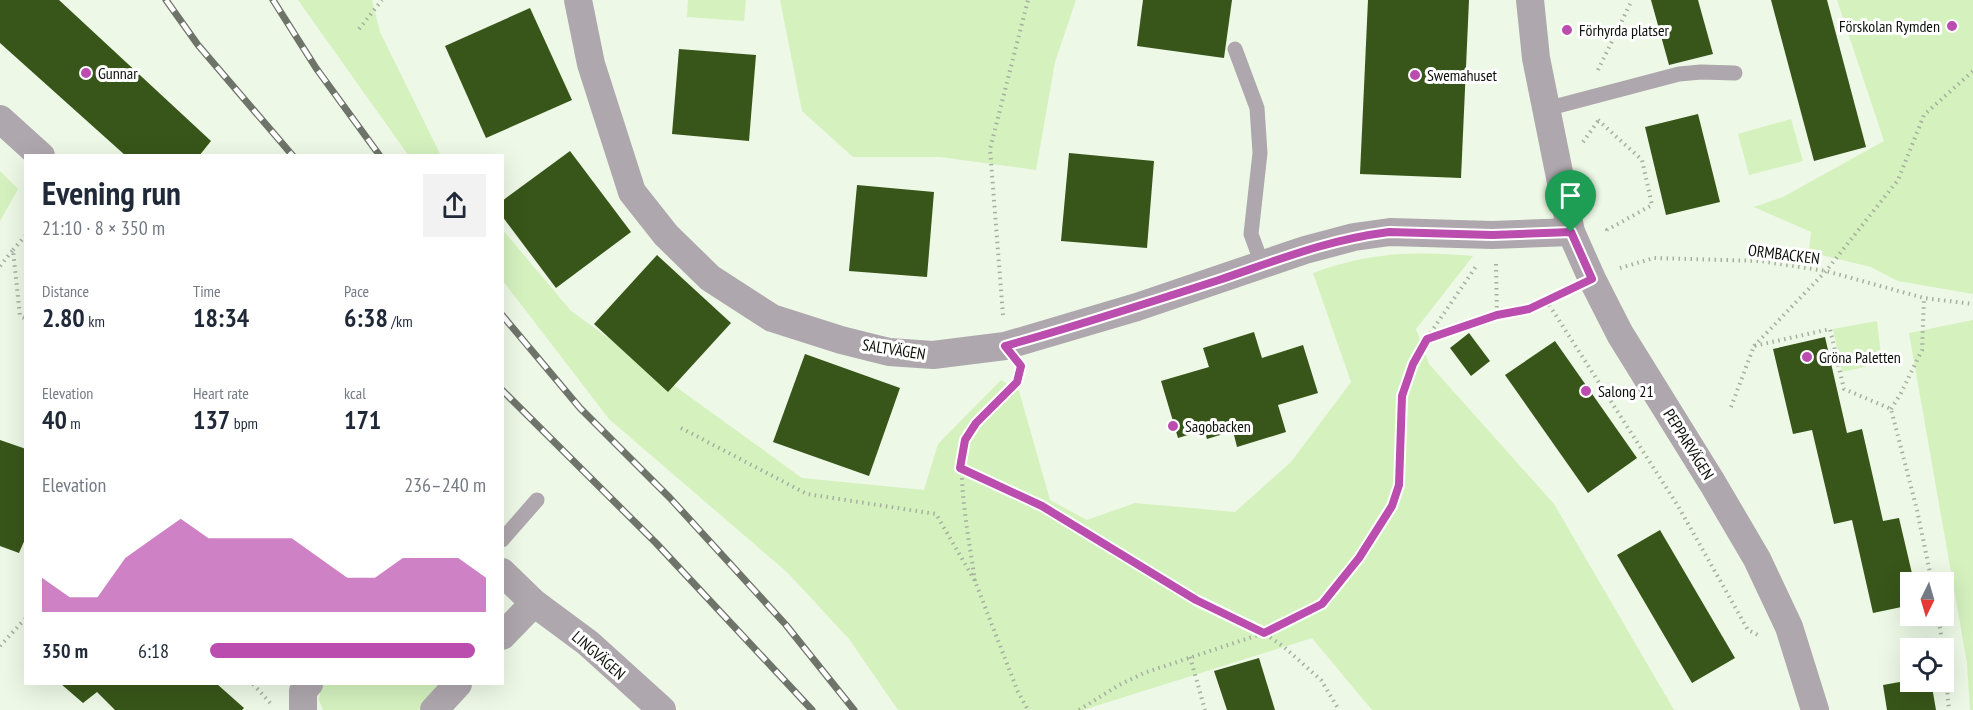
<!DOCTYPE html>
<html lang="en">
<head>
<meta charset="utf-8">
<style>
	body { margin:0; font-family:"PT Sans Narrow",sans-serif; background:#f2f2f3; color:#1f2937; height:100vh; display:flex; flex-direction:column; font-size:22px; white-space:nowrap }
	* { box-sizing:border-box; margin:0 }
	p { font-size:20px; color:#747a83 }
	.icon { flex:none; width:33px; height:33px; fill:none; stroke:currentColor; stroke-width:2; stroke-linecap:round; stroke-linejoin:round }
	.map { position:relative; flex:1; overflow:hidden }
	.panel { position:absolute; left:24px; top:154px; width:480px; height:531px; display:flex; flex-direction:column; background:#fff; border-radius:0px; box-shadow:0 6px 24px #0002 }
	.panel>* { flex:none }
	.needle { width:39px; rotate:185deg }
	.tools { position:absolute; left:1900px; top:572px; display:grid; gap:12px }
	.tools a { display:grid; place-items:center; width:54px; height:54px; border-radius:0px; background:#fff; box-shadow:0 6px 24px #0002; font-size:30px }
	.pin { position:absolute; display:grid; place-items:center; width:51px; height:51px; color:#fff; margin:-62px -26px; border-radius:50% 50% 50% 0; rotate:-45deg; box-shadow:0 0 6px #0007 }
	.pin .icon { rotate:45deg }
	.round { display:grid; place-items:center; flex:none; width:63px; height:63px; border-radius:0px; background:#f2f2f3 }
	.head { display:flex; align-items:center; justify-content:space-between; height:102px; padding:0 18px }
	h1 { font-size:33px; font-weight:800; line-height:45px }
	.metrics { display:grid; grid-template-columns:repeat(3,1fr); gap:9px; height:102px; padding:6px 18px }
	.metrics div { display:grid; align-content:center }
	.metrics b { font-size:26px; font-weight:800 }
	.metrics small { font-size:16px; font-weight:400 }
	.metrics p { font-size:16px }
	.chart { height:168px; padding:12px 18px }
	.chart p { display:flex; justify-content:space-between }
	.chart svg { width:100%; height:108px; margin-top:6px; fill:#ba4dad; opacity:.7 }
	ul { padding:0 18px; list-style:none; font-size:20px }
	li { display:grid; grid-template-columns:96px 72px 1fr; align-items:center; height:45px }
	li i { height:15px; border-radius:8px; background:#ba4dad }
	.map>svg:first-child { display:block }
	.green { fill:#d4f1be }
	.building { fill:#385619 }
	.lines { fill:none; stroke-linecap:round; stroke-linejoin:round }
	.path { stroke:#a7afa1; stroke-width:4; stroke-dasharray:1.5 4.5; stroke-linecap:butt }
	.lane { stroke:#aea7ad; stroke-width:15 }
	.street { stroke:#aea7ad; stroke-width:28 }
	.rail-casing { stroke:#6e746a; stroke-width:7 }
	.rail { stroke:#fff; stroke-width:4.5; stroke-dasharray:14; stroke-linecap:butt }
	.route-casing { stroke:#fff; stroke-width:12 }
	.route { stroke:#ba4dad; stroke-width:8 }
	.poi-dot { fill:#ba4dad; stroke:#fff; stroke-width:2 }
	.labels { text-anchor:middle; dominant-baseline:central; stroke-width:6; stroke-linejoin:round; paint-order:stroke }
	.poi-label { font-size:16px; fill:#0c0f0a; stroke:#fff; text-anchor:start }
	.street-label { font-size:16px; fill:#0c0f0a; stroke:#fff }
</style>
</head>
<body>
<div class="map">
<svg width="1973" height="710" viewBox="0 0 1973 710">
	<rect width="100%" height="100%" fill="#edf8e6"/>
	<g class="green">
		<polygon points="298,0 372,0 380,32 441,156 409,156"/>
		<polygon points="688,0 746,0 744,21 687,17"/>
		<polygon points="780,0 1076,0 1055,62 1036,170 940,157 853,157 802,111"/>
		<polygon points="1837,0 1973,0 1973,294 1898,281 1871,267 1809,252 1811,232 1754,207 1783,197 1884,141"/>
		<polygon points="1791,119 1803,161 1749,175 1738,134"/>
		<polygon points="0,171 18,189 0,221"/>
		<path d="M 502,229 L 571,311 L 802,478 L 924,490 L 938,444 L 1001,380 L 1019,391 L 1050,500 L 1087,520 L 1135,503 L 1235,512 L 1291,462 L 1351,382 L 1313,273 C 1370,252 1414,251 1473,256 L 1416,329 L 1429,364 L 1554,504 L 1674,710 L 1372,710 L 1312,638 L 1083,710 L 898,710 L 849,639 L 788,573 L 609,419 L 503,281 Z"/>
		<polygon points="1973,320 1973,710 1970,710 1967,663 1909,333"/>
		<polygon points="1877,321 1882,363 1842,372 1833,329"/>
		<polygon points="321,684 442,684 419,710 323,710 319,700"/>
	</g>
	<g class="building">
		<polygon points="0,0 59,0 211,141 199,156 126,156 0,43"/>
		<polygon points="1143,0 1232,0 1224,58 1137,46"/>
		<polygon points="1368,0 1469,0 1461,178 1360,174"/>
		<polygon points="1651,0 1698,0 1713,54 1669,65"/>
		<polygon points="1771,0 1827,0 1866,147 1814,161"/>
		<polygon points="530,8 572,100 486,138 445,46"/>
		<polygon points="679,49 756,55 749,141 672,134"/>
		<polygon points="1698,114 1720,202 1666,215 1645,127"/>
		<polygon points="570,151 631,232 556,288 502,216 502,201"/>
		<polygon points="1069,153 1154,161 1147,248 1061,241"/>
		<polygon points="857,185 934,192 927,277 849,271"/>
		<polygon points="657,255 731,323 668,392 594,324"/>
		<polygon points="1254,332 1262,358 1303,345 1318,393 1278,405 1286,432 1237,447 1233,431 1207,439 1204,430 1178,438 1161,381 1209,367 1203,348"/>
		<polygon points="1469,333 1490,361 1471,376 1450,348"/>
		<polygon points="1825,337 1847,433 1862,429 1883,521 1899,518 1914,582 1911,582 1911,605 1873,613 1852,520 1834,524 1812,430 1793,434 1773,349"/>
		<polygon points="1555,341 1637,458 1588,493 1505,375"/>
		<polygon points="805,354 900,388 869,476 773,442"/>
		<polygon points="0,440 26,449 26,537 19,553 0,546"/>
		<polygon points="1660,530 1735,658 1692,683 1617,555"/>
		<polygon points="1259,658 1275,710 1227,710 1214,671"/>
		<polygon points="1911,680 1931,681 1936,710 1887,710 1883,685"/>
		<polygon points="61,684 217,684 244,708 242,710 115,710 97,692 83,703"/>
	</g>
	<g class="lines">
		<g class="path">
			<polyline points="359,29 382,0"/>
			<polyline points="1598,70 1632,0"/>
			<polyline points="1598,120 1642,160 1652,205 1607,230 1608,234"/>
			<polyline points="1583,142 1598,121"/>
			<polyline points="13,250 26,235"/>
			<polyline points="1496,264 1497,315"/>
			<polyline points="0,266 13,250 20,316 26,319"/>
			<polyline points="1620,268 1654,258 1760,261 1826,271 1924,298 1973,304"/>
			<polyline points="1546,300 1678,506 1748,630 1758,635"/>
			<polyline points="1003,315 990,149 1028,0"/>
			<polyline points="1427,338 1477,265"/>
			<polyline points="1754,346 1826,271 1898,180 1924,115 1973,71"/>
			<polyline points="1731,407 1754,346 1830,329 1844,389 1891,409 1917,510 1932,582"/>
			<polyline points="1891,409 1901,393 1922,350 1924,298"/>
			<polyline points="681,428 807,494 936,514 975,581 1018,692 1028,710"/>
			<polyline points="960,468 1042,506 1196,600 1264,633 1284,647 1321,680 1339,710"/>
			<path d="M 975,581 C 971,551 953,461 967,437 C 979,416 1000,399 1017,382 L 1019,374"/>
			<polyline points="1938,615 1943,648"/>
			<polyline points="0,646 26,618"/>
			<polyline points="1190,657 1205,710"/>
			<polyline points="1944,657 1949,710"/>
			<polyline points="253,684 272,705"/>
			<polyline points="1079,710 1119,685 1144,673 1264,633 1322,604 1359,558 1392,506 1399,485 1402,396 1412,364 1427,339 1497,315 1529,309 1566,291"/>
		</g>
		<g class="lane">
			<polyline points="1235,49 1257,108 1260,153 1251,234 1262,264"/>
			<polyline points="1546,109 1679,74 1701,72 1735,73"/>
			<polyline points="502,540 537,500"/>
		</g>
		<g class="street">
			<polyline points="578,0 591,64 632,192 666,235 710,278 772,318 841,340 889,352 933,355 1005,346 1137,307 1305,250 1354,237 1390,232 1492,235 1571,232"/>
			<polyline points="1530,0 1536,58 1571,232 1592,279 1620,334 1713,484 1757,559 1789,627 1815,710"/>
			<polyline points="0,119 41,156"/>
			<polyline points="502,572 534,603 588,643 662,710"/>
			<polyline points="502,636 534,603"/>
			<polyline points="303,710 303,691 309,684"/>
			<polyline points="434,710 458,684"/>
		</g>
		<g class="rail-casing">
			<g id="rail">
				<polyline points="166,0 198,45 293,156"/>
				<polyline points="273,0 316,68 380,156"/>
				<polyline points="502,315 580,408 670,498 786,625 854,710"/>
				<polyline points="502,390 656,543 812,710"/>
			</g>
		</g>
		<use href="#rail" class="rail"/>
	</g>
	<g class="lines">
		<g class="route-casing">
			<path id="route" d="M 1389,232 L 1492,235 L 1571,232 L 1592,279 L 1529,309 L 1497,315 L 1427,339 L 1413,364 L 1402,396 L 1399,485 L 1392,506 L 1359,558 L 1322,604 L 1264,633 L 1196,600 L 1042,506 L 960,468 L 965,440 L 976,423 L 1017,382 L 1021,366 L 1005,346 C 1077,326 1148,303 1219,280 C 1278,260 1326,240 1389,232 Z"/>
		</g>
		<use href="#route" class="route"/>
	</g>
	<g class="poi-dot">
		<circle cx="1952" cy="26" r="6"/>
		<circle cx="1567" cy="30" r="6"/>
		<circle cx="86" cy="73" r="6"/>
		<circle cx="1415" cy="75" r="6"/>
		<circle cx="1807" cy="357" r="6"/>
		<circle cx="1586" cy="391" r="6"/>
		<circle cx="1173" cy="426" r="6"/>
	</g>
	<g class="labels">
		<g class="poi-label">
			<text x="1940" y="26" text-anchor="end">Förskolan Rymden</text>
			<text x="1579" y="30">Förhyrda platser</text>
			<text x="98" y="73">Gunnar</text>
			<text x="1427" y="75">Swemahuset</text>
			<text x="1819" y="357">Gröna Paletten</text>
			<text x="1598" y="391">Salong 21</text>
			<text x="1185" y="426">Sagobacken</text>
		</g>
		<g class="street-label">
			<text transform="translate(1784 254) rotate(7)">ORMBACKEN</text>
			<text transform="translate(894 349) rotate(9)">SALTVÄGEN</text>
			<text transform="translate(1689 444) rotate(58)">PEPPARVÄGEN</text>
			<text transform="translate(599 655) rotate(41)">LINGVÄGEN</text>
		</g>
	</g>
</svg>
<div class="tools">
<a><svg class="needle" viewBox="-14 -14 28 28"><path d="M0-13l5 13h-10z" fill="#e53935"/><path d="M0 13l5-13h-10z" fill="#747a83"/></svg></a>
<a><svg class="icon" aria-label="locate" viewBox="0 0 24 24"><circle cx="12" cy="12" r="6"/><path d="M12 2v4M12 18v4M2 12h4M18 12h4"/></svg></a>
</div>
<div class="pin" style="left:1571px;top:232px;background:#1e9e55"><svg class="icon" aria-label="arrive" viewBox="0 0 24 24"><path d="M6 21V4h12l-3 4 3 4H6"/></svg></div>
<section class="panel">
<div class="head"><div><h1>Evening run</h1><p>21:10 · 8 × 350 m</p></div><a class="round"><svg class="icon" aria-label="share" viewBox="0 0 24 24"><path d="M12 15V3M7 8l5-5 5 5M5 13v7h14v-7"/></svg></a></div>
<div class="metrics">
<div><p>Distance</p><b>2.80<small> km</small></b></div>
<div><p>Time</p><b>18:34</b></div>
<div><p>Pace</p><b>6:38<small> /km</small></b></div>
</div>
<div class="metrics">
<div><p>Elevation</p><b>40<small> m</small></b></div>
<div><p>Heart rate</p><b>137<small> bpm</small></b></div>
<div><p>kcal</p><b>171</b></div>
</div>
<div class="chart"><p><span>Elevation</span>236–240 m</p>
<svg viewBox="0 0 160 44" preserveAspectRatio="none"><path d="M0 44V30L10 38L20 38L30 22L40 14L50 6L60 14L70 14L80 14L90 14L100 22L110 30L120 30L130 22L140 22L150 22L160 30V44z"/></svg>
</div>
<ul>
<li><b>350 m</b>6:18<i style="width:96%"></i></li>
</ul>
</section>
</div>
</body>
</html>
